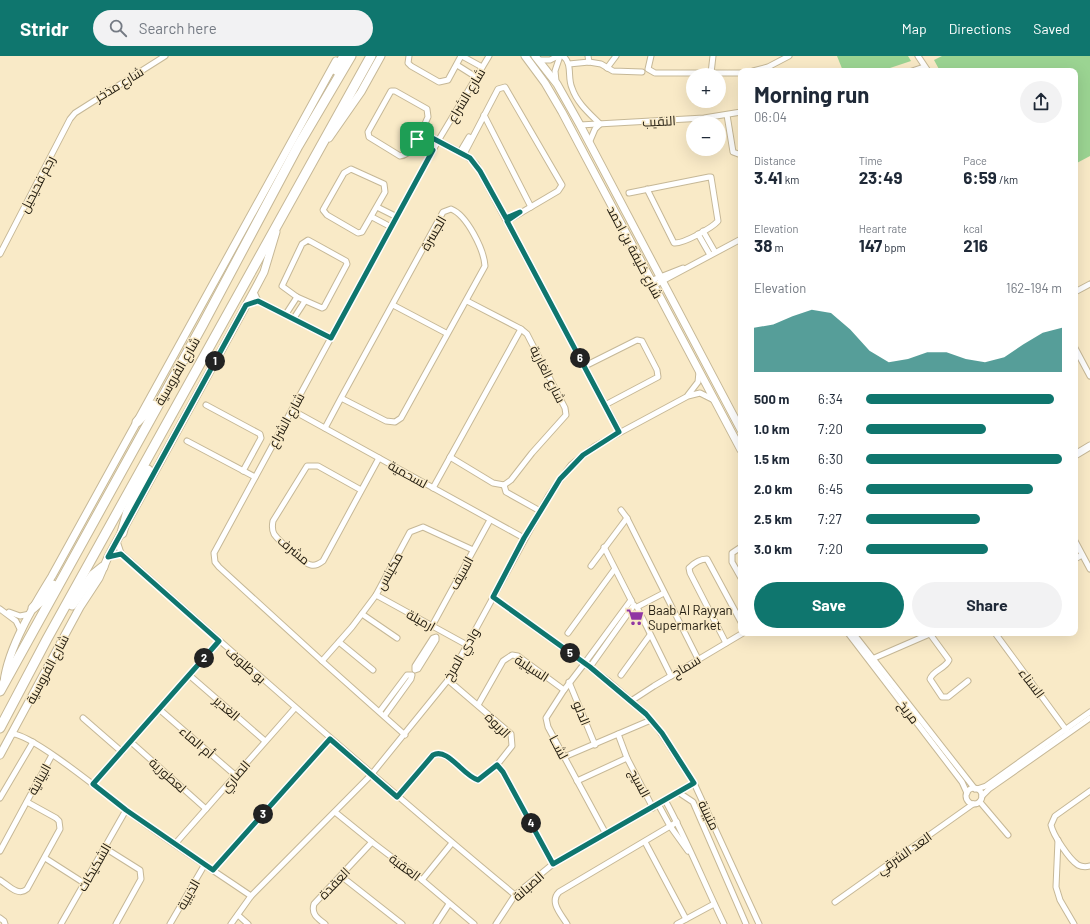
<!DOCTYPE html>
<html lang="en">
<head>
<meta charset="utf-8">
<style>
	body { margin:0; font-family:Barlow,Cairo,sans-serif; background:#f2f2f3; color:#1f2937; height:100vh; display:flex; flex-direction:column; font-size:15px; white-space:nowrap }
	* { box-sizing:border-box; margin:0 }
	p { font-size:13px; color:#747a83 }
	.icon { flex:none; width:22px; height:22px; fill:none; stroke:currentColor; stroke-width:2; stroke-linecap:round; stroke-linejoin:round }
	.map { position:relative; flex:1; overflow:hidden }
	.details { position:absolute; left:738px; top:12px; width:340px; height:568px; display:flex; flex-direction:column; background:#fff; border-radius:8px; box-shadow:0 4px 16px #0002 }
	.details>* { flex:none }
	.tools { position:absolute; left:686px; top:12px; display:grid; gap:8px }
	.tools a { display:grid; place-items:center; width:40px; height:40px; border-radius:50%; background:#fff; box-shadow:0 4px 16px #0002; font-size:20px }
	.pin { position:absolute; display:grid; place-items:center; width:34px; height:34px; color:#fff; margin:-17px; border-radius:8px; box-shadow:0 2px 6px #0006 }
	.km { position:absolute; width:20px; height:20px; margin:-10px; border-radius:50%; background:#222; color:#fff; font-size:11px; line-height:20px; text-align:center }
	.round { display:grid; place-items:center; flex:none; width:42px; height:42px; border-radius:21px; background:#f2f2f3 }
	.head { display:flex; align-items:center; justify-content:space-between; height:68px; padding:0 16px }
	h1 { font-size:22px; font-weight:700; line-height:30px }
	.metrics { display:grid; grid-template-columns:repeat(3,1fr); gap:6px; height:68px; padding:4px 16px }
	.metrics div { display:grid; align-content:center }
	.metrics b { font-size:17px; font-weight:700 }
	.metrics small { font-size:11px; font-weight:400 }
	.metrics p { font-size:11px }
	.chart { height:112px; padding:8px 16px }
	.chart p { display:flex; justify-content:space-between }
	.chart svg { width:100%; height:72px; margin-top:4px; fill:#0f766e; opacity:.7 }
	.cta { display:flex; gap:8px; margin-top:auto; padding:8px 16px }
	.cta a { flex:1; height:46px; border-radius:24px; background:#0f766e; color:#fff; font-size:16px; font-weight:700; line-height:46px; text-align:center }
	.cta a+a { background:#f2f2f3; color:#1f2937 }
	ul { padding:0 16px; list-style:none; font-size:13px }
	li { display:grid; grid-template-columns:64px 48px 1fr; align-items:center; height:30px }
	li i { height:10px; border-radius:5px; background:#0f766e }
	header { display:flex; align-items:center; gap:24px; box-sizing:border-box; height:56px; padding:0 20px; background:#0f766e; color:#fff }
	header strong { font-size:19px }
	nav { display:flex; gap:22px; margin-inline-start:auto; font-size:14px }
	.search { width:280px; height:36px; background:#f2f2f3; display:flex; align-items:center; gap:10px; box-sizing:border-box; padding:0 14px; border-radius:22px; color:#747a83; font-size:15px }
	.map>svg:first-child { display:block }
	.green { fill:#9bd492 }
	.lines { fill:none; stroke-linecap:round; stroke-linejoin:round }
	.street-casing { stroke:#c6b897; stroke-width:7 }
	.secondary-casing { stroke:#c6b897; stroke-width:9 }
	.highway-casing { stroke:#c6b897; stroke-width:11 }
	.street { stroke:#fff; stroke-width:5 }
	.secondary { stroke:#fff; stroke-width:7 }
	.highway { stroke:#fff; stroke-width:9 }
	.route-casing { stroke:#fff; stroke-width:8 }
	.route { stroke:#0f766e; stroke-width:5 }
	.labels { text-anchor:middle; dominant-baseline:central; stroke-width:3; stroke-linejoin:round; paint-order:stroke }
	.street-label { font-size:13px; fill:#211b0f; stroke:#f9eac7 }
	.poi-label { font-size:13px; fill:#211b0f; stroke:#f9eac7; text-anchor:start }
</style>
</head>
<body>
<header>
<strong>Stridr</strong>
<div class="search"><svg class="icon" aria-label="search" viewBox="0 0 24 24"><circle cx="10" cy="10" r="6"/><path d="M15 15l6 6"/></svg>Search here</div>
<nav><a>Map</a><a>Directions</a><a>Saved</a></nav>
</header>
<div class="map">
<svg width="1090" height="868" viewBox="0 0 1090 868">
	<rect width="100%" height="100%" fill="#f9eac7"/>
	<g class="green">
		<polygon points="837,0 908,0 911,5 881,15 843,15"/>
		<polygon points="942,0 1090,0 1090,100 1075,108 1075,15 940,15 934,4"/>
	</g>
	<g class="lines">
		<g class="street-casing">
			<g id="street">
				<polyline points="409,0 408,7 411,10 439,26 448,24 461,0"/>
				<polyline points="462,0 482,11"/>
				<path d="M 563,0 C 573,8 567,21 572,32 C 577,47 589,57 600,68"/>
				<polyline points="588,0 589,6"/>
				<polyline points="651,0 648,13 655,17 741,17"/>
				<polyline points="918,0 928,15"/>
				<polyline points="538,4 550,4 558,0"/>
				<polyline points="569,8 589,6 601,8 613,15 642,16"/>
				<polyline points="457,9 476,21"/>
				<polyline points="607,12 616,0"/>
				<polyline points="753,15 768,11 789,0"/>
				<polyline points="912,15 924,11"/>
				<polyline points="711,17 713,0"/>
				<polyline points="556,25 555,15 560,0"/>
				<path d="M 391,35 L 395,35 L 427,53 L 428,61 C 422,73 415,99 400,100 L 369,81 L 368,76 Z"/>
				<polyline points="484,59 531,151"/>
				<polyline points="727,59 733,96 741,99"/>
				<polyline points="580,69 704,62 741,56"/>
				<polyline points="421,76 464,98 476,108 619,375"/>
				<polyline points="417,83 433,94"/>
				<polyline points="589,87 595,73 600,68"/>
				<polyline points="460,96 469,81"/>
				<polyline points="464,98 498,33 505,31 562,129 558,135 507,165"/>
				<polygon points="351,113 384,128 385,136 362,176 358,177 327,159 323,154 344,117"/>
				<path d="M 629,137 L 709,121 L 711,121 L 718,165 C 712,172 683,188 674,187 L 647,133"/>
				<polyline points="377,151 397,161"/>
				<polyline points="372,161 391,171"/>
				<polyline points="703,175 715,196"/>
				<polyline points="698,178 710,199"/>
				<polygon points="308,184 346,205 347,208 324,251 322,252 297,241 282,230 302,188"/>
				<polyline points="0,198 70,63 75,57 165,0"/>
				<polyline points="650,225 683,212"/>
				<polyline points="653,230 741,183"/>
				<polyline points="254,236 258,245 331,282"/>
				<polyline points="1075,236 1090,228"/>
				<polyline points="393,249 446,277"/>
				<polyline points="286,258 297,241"/>
				<polyline points="294,262 305,245"/>
				<polyline points="1075,292 1090,320"/>
				<polyline points="585,310 637,284 642,285 657,314 658,321 605,349"/>
				<polyline points="688,339 698,326 699,316"/>
				<polyline points="206,349 260,378 261,382 243,415"/>
				<polyline points="292,354 524,482"/>
				<path d="M 325,372 L 341,342 L 443,156 L 451,153 C 467,159 484,194 485,210 L 401,362 L 395,366 L 386,365 L 341,342"/>
				<polyline points="187,385 255,421"/>
				<polyline points="450,401 493,427 504,429 511,424 532,397 566,359 565,352 527,278 521,273 467,245"/>
				<polyline points="504,429 506,436 540,455"/>
				<polyline points="433,432 521,273"/>
				<path d="M 361,434 L 318,410 L 307,410 L 273,465 C 272,470 272,474 274,478 C 278,484 304,508 311,509 C 316,510 319,508 323,505 L 379,402"/>
				<polyline points="621,454 627,462 698,603"/>
				<path d="M 117,485 L 121,497 C 251,613 381,728 515,839"/>
				<polyline points="1075,485 1090,513"/>
				<polyline points="604,491 632,546"/>
				<polyline points="741,491 732,497 732,506 741,522"/>
				<polyline points="1075,503 1082,499"/>
				<polyline points="591,510 627,462"/>
				<polyline points="664,537 637,551 671,620"/>
				<polyline points="376,539 467,589"/>
				<polyline points="493,541 607,624 646,658 657,671 694,727 759,868"/>
				<polyline points="0,553 16,565 21,575"/>
				<polyline points="9,556 20,560 30,558"/>
				<polyline points="362,558 397,582"/>
				<polyline points="432,570 490,464"/>
				<polyline points="568,577 614,514"/>
				<polyline points="848,577 962,726 967,737"/>
				<polyline points="853,577 975,733"/>
				<polyline points="995,577 1067,675"/>
				<path d="M 930,578 L 949,604 C 945,613 933,614 930,623 L 942,641 L 948,641 L 968,625"/>
				<polygon points="436,581 436,584 418,613 415,614 415,610 433,582"/>
				<polyline points="339,586 373,614"/>
				<path d="M 726,587 L 690,517 L 689,512 C 694,507 700,503 707,503 L 741,566"/>
				<polyline points="872,603 932,577"/>
				<polyline points="322,605 352,571 376,539 410,476 423,471 473,494"/>
				<polyline points="590,611 634,549"/>
				<polyline points="189,619 265,685"/>
				<polyline points="621,619 650,579"/>
				<polyline points="569,626 595,689"/>
				<polyline points="631,645 654,630 743,577"/>
				<polyline points="478,649 503,605 512,599 518,600 564,634"/>
				<polyline points="159,653 235,719"/>
				<polyline points="380,655 407,619 412,619 411,623 385,659"/>
				<polyline points="83,662 122,696"/>
				<path d="M 12,678 C 31,677 106,739 126,754 C 166,784 210,812 251,840"/>
				<polyline points="618,678 627,702 653,752"/>
				<polyline points="405,679 322,605 219,511 215,506 214,497 438,85 489,0"/>
				<polyline points="131,686 206,753"/>
				<polyline points="564,701 651,664"/>
				<polyline points="497,709 503,716 553,808"/>
				<polyline points="577,725 627,702"/>
				<polyline points="93,728 219,585"/>
				<circle cx="974" cy="740" r="8"/>
				<polyline points="977,733 986,730 1090,656"/>
				<path d="M 1090,735 L 1055,760 L 1051,769 C 1053,779 1069,803 1078,809 C 1082,811 1086,811 1090,810"/>
				<polyline points="678,736 693,746 746,868"/>
				<polyline points="982,740 989,733 1090,662"/>
				<path d="M 397,741 L 433,699 C 448,692 463,720 478,724 L 497,709 L 512,690 L 511,678 L 448,624"/>
				<polyline points="0,742 33,686"/>
				<path d="M 665,744 C 687,784 704,827 724,868"/>
				<polyline points="980,746 1008,779"/>
				<polyline points="658,748 670,770 688,795"/>
				<polyline points="335,756 372,786 422,824 474,868"/>
				<polyline points="606,778 548,671 546,662 564,634 584,608 631,544"/>
				<polyline points="1058,784 1056,831 1060,844 1074,868"/>
				<polyline points="645,786 686,863"/>
				<polyline points="175,788 295,652"/>
				<polyline points="105,792 140,814 141,823 116,868"/>
				<polyline points="0,795 52,699"/>
				<polyline points="45,802 84,827"/>
				<polyline points="213,814 330,683"/>
				<polyline points="341,820 402,868"/>
				<path d="M 0,824 C 8,829 18,841 27,833 L 60,773 L 59,765 L 56,762 L 27,746"/>
				<polyline points="422,824 452,787"/>
				<polyline points="835,846 973,748"/>
				<polyline points="238,859 248,868"/>
				<polyline points="0,862 4,865 5,868"/>
				<polyline points="61,868 126,754"/>
				<polyline points="170,868 205,808"/>
				<polyline points="231,868 251,840 371,719 448,624 549,439 571,409 595,390 688,340 700,337 714,344"/>
				<path d="M 325,868 C 317,862 311,858 314,848 L 372,786"/>
				<polyline points="436,868 449,848"/>
				<polyline points="496,868 515,839 553,808 694,727"/>
				<path d="M 567,868 C 561,858 549,846 559,836 L 677,766"/>
				<polyline points="677,868 714,848"/>
			</g>
		</g>
		<g class="secondary-casing">
			<g id="secondary">
				<polyline points="525,0 545,27 562,56 741,394"/>
				<polyline points="535,0 557,28 580,69 741,374"/>
				<polyline points="329,82 361,36 381,0"/>
				<polyline points="1075,399 1090,390"/>
				<path d="M 4,626 C 8,592 34,549 52,520 L 336,5"/>
				<polyline points="0,699 80,551 99,522 108,501 255,233 264,216 276,176"/>
			</g>
		</g>
		<g class="highway-casing">
			<g id="highway">
				<polyline points="336,14 344,0"/>
				<polyline points="137,366 153,349"/>
				<polyline points="122,477 128,455 148,414"/>
				<polyline points="72,549 93,519 103,511"/>
				<polyline points="33,552 45,541 53,529"/>
				<polyline points="0,635 202,270 298,90 351,0"/>
				<polyline points="0,672 47,583 371,0"/>
			</g>
		</g>
		<use href="#street" class="street"/>
		<use href="#secondary" class="secondary"/>
		<use href="#highway" class="highway"/>
	</g>
	<g class="lines">
		<g class="route-casing">
			<path id="route" d="M 421,76 L 470,102 L 480,115 L 506,162 L 520,156 L 507,165 L 619,376 L 583,399 L 560,423 L 524,482 L 493,541 L 590,611 L 646,658 L 662,677 L 694,727 L 553,808 L 503,716 L 497,709 L 478,724 C 463,720 448,691 433,699 L 397,741 L 330,683 L 213,814 L 126,754 L 93,728 L 219,585 L 121,498 L 108,501 L 246,249 L 258,245 L 331,282 L 433,94 L 417,83 Z"/>
		</g>
		<use href="#route" class="route"/>
	</g>
	<defs>
		<g id="supermarket-bare" transform="scale(1.38)"><path d="M-6-5.5h2.5l.6 2H6L4.5 2H-2.5L-4.4-4H-6ZM-1.5 3.2a1.3 1.3 0 1 0 .1 0ZM3 3.2a1.3 1.3 0 1 0 .1 0Z" fill="#9037a3" stroke="#f9eac7" stroke-width="2.5" paint-order="stroke"/></g>
	</defs>
	<g fill-rule="evenodd">
		<use href="#supermarket-bare" x="635" y="561"/>
	</g>
	<g class="labels">
		<g class="street-label">
			<text transform="translate(119 28) rotate(-31)">شارع مذخر</text>
			<text transform="translate(466 39) rotate(-59)">شارع الشراع</text>
			<text transform="translate(659 65) rotate(-3)">النقيب</text>
			<text transform="translate(37 128) rotate(-63)">رجم فحيحيل</text>
			<text transform="translate(433 177) rotate(-60)">الجسرة</text>
			<text transform="translate(635 196) rotate(62)">شارع خليفة بن احمد</text>
			<text transform="translate(177 315) rotate(-60)">شارع الفروسية</text>
			<text transform="translate(548 318) rotate(63)">شارع الغارية</text>
			<text transform="translate(286 364) rotate(-61)">شارع الشراع</text>
			<text transform="translate(408 418) rotate(29)">لسحمية</text>
			<text transform="translate(294 494) rotate(39)">مشرف</text>
			<text transform="translate(389 515) rotate(-61)">مكينس</text>
			<text transform="translate(461 517) rotate(-61)">السيف</text>
			<text transform="translate(421 564) rotate(29)">ارميلة</text>
			<text transform="translate(461 598) rotate(-60)">وادي المرخ</text>
			<text transform="translate(246 609) rotate(41)">بو ظلوف</text>
			<text transform="translate(686 610) rotate(-31)">سماح</text>
			<text transform="translate(532 612) rotate(33)">السيلية</text>
			<text transform="translate(47 613) rotate(-62)">شارع الفروسية</text>
			<text transform="translate(1032 627) rotate(53)">السناء</text>
			<text transform="translate(227 652) rotate(41)">الغدير</text>
			<text transform="translate(909 656) rotate(53)">مريخ</text>
			<text transform="translate(582 657) rotate(68)">الدلو</text>
			<text transform="translate(498 669) rotate(45)">الربوة</text>
			<text transform="translate(197 686) rotate(41)">أم الماء</text>
			<text transform="translate(559 691) rotate(62)">لشــا</text>
			<text transform="translate(168 719) rotate(42)">لعطورية</text>
			<text transform="translate(235 720) rotate(-49)">الصاري</text>
			<text transform="translate(39 723) rotate(-61)">البياتية</text>
			<text transform="translate(640 727) rotate(62)">السيج</text>
			<text transform="translate(709 759) rotate(64)">متيبنة</text>
			<text transform="translate(904 797) rotate(-35)">العد الشرقي</text>
			<text transform="translate(94 811) rotate(-60)">الشكيكات</text>
			<text transform="translate(405 811) rotate(37)">العقبة</text>
			<text transform="translate(334 827) rotate(-46)">العقدة</text>
			<text transform="translate(528 830) rotate(-42)">الصبانة</text>
			<text transform="translate(188 838) rotate(-60)">الذيبية</text>
		</g>
		<g class="poi-label">
			<text x="648" y="554">Baab Al Rayyan<tspan x="648" dy="15">Supermarket</tspan></text>
		</g>
	</g>
</svg>
<div class="tools">
<a>+</a>
<a>−</a>
</div>
<div class="pin" style="left:417px;top:83px;background:#1e9e55"><svg class="icon" aria-label="arrive" viewBox="0 0 24 24"><path d="M6 21V4h12l-3 4 3 4H6"/></svg></div>
<b class="km" style="left:215px;top:305px">1</b>
<b class="km" style="left:204px;top:602px">2</b>
<b class="km" style="left:263px;top:758px">3</b>
<b class="km" style="left:531px;top:767px">4</b>
<b class="km" style="left:570px;top:597px">5</b>
<b class="km" style="left:580px;top:302px">6</b>
<section class="details">
<div class="head"><div><h1>Morning run</h1><p>06:04</p></div><a class="round"><svg class="icon" aria-label="share" viewBox="0 0 24 24"><path d="M12 15V3M7 8l5-5 5 5M5 13v7h14v-7"/></svg></a></div>
<div class="metrics">
<div><p>Distance</p><b>3.41<small> km</small></b></div>
<div><p>Time</p><b>23:49</b></div>
<div><p>Pace</p><b>6:59<small> /km</small></b></div>
</div>
<div class="metrics">
<div><p>Elevation</p><b>38<small> m</small></b></div>
<div><p>Heart rate</p><b>147<small> bpm</small></b></div>
<div><p>kcal</p><b>216</b></div>
</div>
<div class="chart"><p><span>Elevation</span>162–194 m</p>
<svg viewBox="0 0 160 44" preserveAspectRatio="none"><path d="M0 44V17L10 15L20 10L30 6L40 8L50 18L60 31L70 38L80 36L90 32L100 32L110 36L120 38L130 35L140 27L150 20L160 17V44z"/></svg>
</div>
<ul>
<li><b>500 m</b>6:34<i style="width:96%"></i></li>
<li><b>1.0 km</b>7:20<i style="width:61%"></i></li>
<li><b>1.5 km</b>6:30<i style="width:100%"></i></li>
<li><b>2.0 km</b>6:45<i style="width:85%"></i></li>
<li><b>2.5 km</b>7:27<i style="width:58%"></i></li>
<li><b>3.0 km</b>7:20<i style="width:62%"></i></li>
</ul>
<div class="cta"><a>Save</a><a>Share</a></div>
</section>
</div>
</body>
</html>
